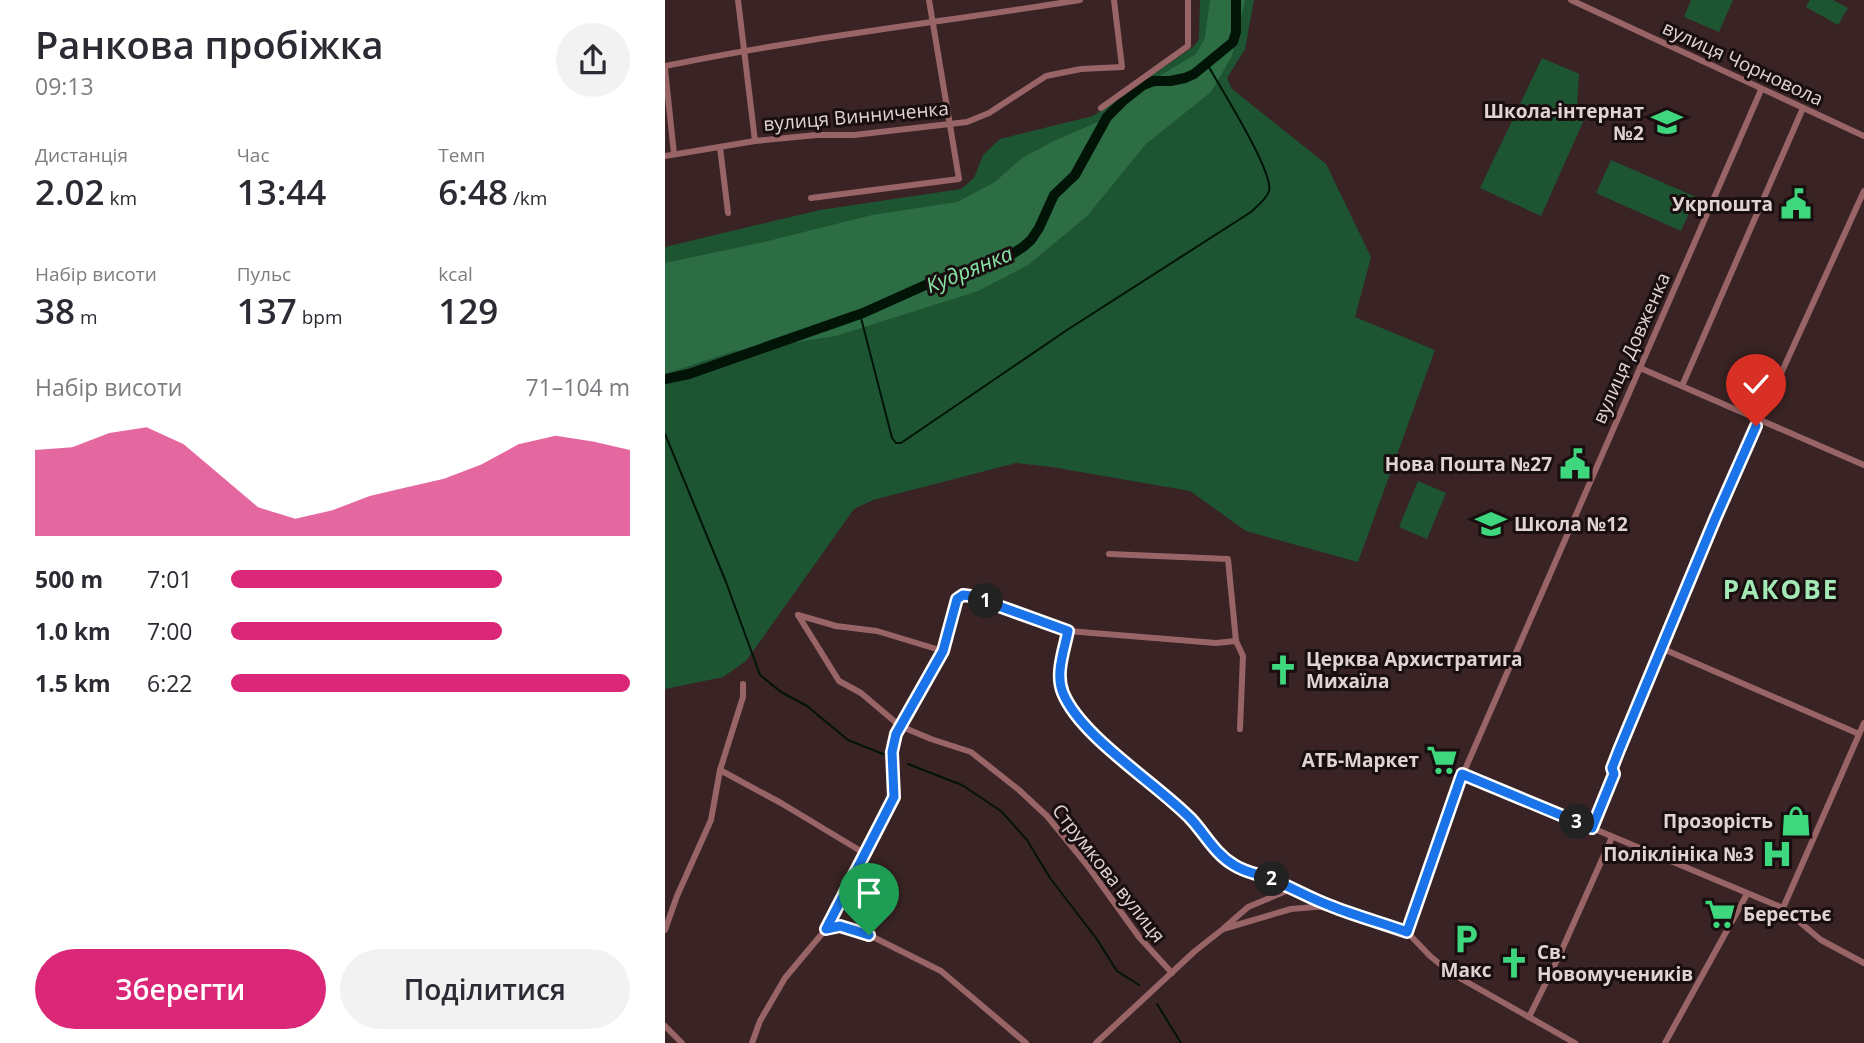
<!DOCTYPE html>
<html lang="uk">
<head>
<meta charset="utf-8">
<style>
	body { margin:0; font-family:"Open Sans",sans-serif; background:#f2f2f3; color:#2b2b33; height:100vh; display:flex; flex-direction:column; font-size:26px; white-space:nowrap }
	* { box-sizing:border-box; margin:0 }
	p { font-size:23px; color:#7c7c81 }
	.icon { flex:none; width:38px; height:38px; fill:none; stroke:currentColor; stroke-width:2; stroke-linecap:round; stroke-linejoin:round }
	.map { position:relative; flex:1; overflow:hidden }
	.sheet { display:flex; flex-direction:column; background:#fff; width:665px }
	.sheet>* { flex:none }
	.pin { position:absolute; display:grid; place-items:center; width:60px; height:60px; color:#fff; margin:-72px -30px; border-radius:50% 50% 50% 0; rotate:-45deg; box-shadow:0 0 7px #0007 }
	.pin .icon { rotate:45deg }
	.km { position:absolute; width:35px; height:35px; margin:-18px; border-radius:50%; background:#222; color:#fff; font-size:19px; line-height:35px; text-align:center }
	.round { display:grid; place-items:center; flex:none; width:74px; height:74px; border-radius:37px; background:#f2f2f3 }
	.summary { display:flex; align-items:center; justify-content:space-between; height:119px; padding:0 35px }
	h1 { font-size:38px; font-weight:600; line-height:52px }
	.stats { display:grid; grid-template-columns:repeat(3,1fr); gap:10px; height:119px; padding:7px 35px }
	.stats div { display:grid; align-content:center }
	.stats b { font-size:35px; font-weight:600 }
	.stats small { font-size:19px; font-weight:400 }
	.stats p { font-size:19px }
	.chart { height:196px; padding:14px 35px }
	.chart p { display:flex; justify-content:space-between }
	.chart svg { width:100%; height:126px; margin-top:7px; fill:#db2777; opacity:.7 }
	.action { display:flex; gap:14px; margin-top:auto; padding:14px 35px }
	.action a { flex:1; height:80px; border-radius:42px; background:#db2777; color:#fff; font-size:28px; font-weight:600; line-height:80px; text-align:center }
	.action a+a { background:#f2f2f3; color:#2b2b33 }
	ul { padding:0 35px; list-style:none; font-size:23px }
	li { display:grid; grid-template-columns:112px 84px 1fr; align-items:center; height:52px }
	li i { height:18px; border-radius:9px; background:#db2777 }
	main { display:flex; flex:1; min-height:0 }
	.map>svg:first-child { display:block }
	.green { fill:#1d5532 }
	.forest { fill:#2c6d43 }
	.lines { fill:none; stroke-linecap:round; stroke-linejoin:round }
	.stream { stroke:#021307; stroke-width:2 }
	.river { stroke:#021307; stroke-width:10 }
	.minor { stroke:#996466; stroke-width:6 }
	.route-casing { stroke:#fff; stroke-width:14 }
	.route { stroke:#1a73e8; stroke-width:9 }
	.labels { text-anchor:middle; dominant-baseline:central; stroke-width:6; stroke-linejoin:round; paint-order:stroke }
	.street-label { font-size:19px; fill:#e2d3d3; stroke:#190f10 }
	.poi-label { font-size:19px; font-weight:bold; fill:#e2d3d3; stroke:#190f10; text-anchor:end }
	.water-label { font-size:21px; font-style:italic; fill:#88e4a4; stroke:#190f10 }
	.district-label { font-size:26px; font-weight:bold; letter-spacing:2px; fill:#a2e9b6; stroke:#190f10 }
</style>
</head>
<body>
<main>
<section class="sheet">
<div class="summary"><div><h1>Ранкова пробіжка</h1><p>09:13</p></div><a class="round"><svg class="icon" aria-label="share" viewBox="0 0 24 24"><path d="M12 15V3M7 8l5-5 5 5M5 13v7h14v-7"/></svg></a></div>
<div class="stats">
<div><p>Дистанція</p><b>2.02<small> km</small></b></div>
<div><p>Час</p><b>13:44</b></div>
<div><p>Темп</p><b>6:48<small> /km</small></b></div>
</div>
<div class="stats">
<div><p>Набір висоти</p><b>38<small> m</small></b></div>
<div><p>Пульс</p><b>137<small> bpm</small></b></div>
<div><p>kcal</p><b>129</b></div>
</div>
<div class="chart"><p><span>Набір висоти</span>71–104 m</p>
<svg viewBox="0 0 160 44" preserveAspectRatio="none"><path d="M0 44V14L10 13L20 8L30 6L40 12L50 23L60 34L70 38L80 35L90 30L100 27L110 24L120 19L130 12L140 9L150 11L160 14V44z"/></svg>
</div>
<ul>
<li><b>500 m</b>7:01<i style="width:68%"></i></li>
<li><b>1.0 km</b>7:00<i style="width:68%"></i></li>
<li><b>1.5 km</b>6:22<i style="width:100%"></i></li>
</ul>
<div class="action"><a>Зберегти</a><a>Поділитися</a></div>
</section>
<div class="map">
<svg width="1199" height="1043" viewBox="0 0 1199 1043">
	<rect width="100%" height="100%" fill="#392324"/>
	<g class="green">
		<polygon points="535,0 589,0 580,49 562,78 567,89 661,164 706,257 690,317 770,350 693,562 581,531 525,491 387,467 351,463 208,500 189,509 81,661 58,677 0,689 0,247 155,210 296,189 309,178 318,155 335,139 428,116 528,47 534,39"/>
		<polygon points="1026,0 1068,0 1054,32 1019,17"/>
		<polygon points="1145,0 1168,0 1183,8 1173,25 1141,7"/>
		<polygon points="877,58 914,74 912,107 923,111 876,216 815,188"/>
		<polygon points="946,160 1031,197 1016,231 931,193"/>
		<polygon points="753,481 781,493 762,539 734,527"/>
	</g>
	<polygon class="forest" points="545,0 580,0 567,56 546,92 481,144 422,216 363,265 313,291 171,336 66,352 0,374 0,263 99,242 207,215 292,202 330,182 357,158 389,141 435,121 491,78 531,54 540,38"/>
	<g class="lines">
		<g class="stream">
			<path d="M 195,314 L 227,438 L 231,443 L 236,443 L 402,330 L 586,212 C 592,206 601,200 604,191 C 609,171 553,84 541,62"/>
			<polyline points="0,434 61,582 95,675 116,692 142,706 183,740 218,754"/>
			<polyline points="243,764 297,785 336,811 362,840 385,878 431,938 452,971 474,985"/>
			<polyline points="492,1004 516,1043"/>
		</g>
		<polyline class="river" points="0,379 24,374 198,313 274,279 306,270 344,256 358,247 366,240 374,228 389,195 410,175 442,117 459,100 478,85 489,81 505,81 520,78 529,74 568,42 571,32 571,0"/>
		<g class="minor">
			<polyline points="73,0 90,141"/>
			<polyline points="906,0 1199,136"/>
			<path d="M 0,66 C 137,38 277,22 415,0"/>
			<polyline points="0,69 9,154"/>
			<polyline points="436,108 523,46 523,0"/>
			<polyline points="55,147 63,213"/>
			<polyline points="0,156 90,141 152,135 189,135 302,122 324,113 381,76 416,69 457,67 449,0"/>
			<polyline points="146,198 294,179 264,0"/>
			<polyline points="975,368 1199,465"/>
			<polyline points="1017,386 1138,108"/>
			<polyline points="444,554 563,559 571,641 578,656 575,729"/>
			<polyline points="133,615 174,681 196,693 235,726 266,739 306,752 354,790 382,816 422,865 474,937 507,973"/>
			<polyline points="133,615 171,626 212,631 278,651"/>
			<polyline points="403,631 551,643 571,641"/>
			<polyline points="996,648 1194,734"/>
			<polyline points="55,770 116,803 199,853"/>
			<polyline points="798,774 1118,908 1156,940 1199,963"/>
			<polyline points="927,828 949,774 947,768 1050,519 1199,191"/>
			<polyline points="1118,908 1199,723"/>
			<polyline points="559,928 583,907 626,889"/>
			<polyline points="161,929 175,926 204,935 276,971 361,1043"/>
			<polyline points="0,930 12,896 46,820 55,770 78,697 78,684"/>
			<polyline points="742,932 798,774 1096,90"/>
			<polyline points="864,1017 895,954 947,837"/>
			<polyline points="0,1026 17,1043"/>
			<polyline points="87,1043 95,1021 120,978 161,929 228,797 227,752 231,734 278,651 293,599 297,595 306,596 403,631 393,678 398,694 412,716 463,765 509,803 527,820 556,855 580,871 608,879 666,906 742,932 765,956 786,973 910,1043"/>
			<polyline points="431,1043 530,951 558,929 626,909 662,906"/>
			<polyline points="1000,1043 1082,894"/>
		</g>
	</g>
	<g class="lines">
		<g class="route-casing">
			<path id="route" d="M 204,935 L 175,926 L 161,929 L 229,797 L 227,752 L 231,734 L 278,651 L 292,599 L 298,595 L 306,596 L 403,631 C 399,651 390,674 398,693 C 416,737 491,783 526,819 C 540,834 550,854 569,865 C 581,873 595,874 608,880 C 628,888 646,899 666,906 C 691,916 717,923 742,932 L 797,774 L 927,828 L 949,774 L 947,768 L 954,750 L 1050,519 L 1091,426"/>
		</g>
		<use href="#route" class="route"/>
	</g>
	<defs>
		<g id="school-bare" transform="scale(2.415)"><path d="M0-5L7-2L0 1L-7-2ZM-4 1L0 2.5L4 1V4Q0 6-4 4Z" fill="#3ed77d" stroke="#190f10" stroke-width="2.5" paint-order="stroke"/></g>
		<g id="civic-bare" transform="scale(2.415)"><path d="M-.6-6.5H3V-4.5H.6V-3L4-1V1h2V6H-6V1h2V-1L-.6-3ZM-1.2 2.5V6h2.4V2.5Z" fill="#3ed77d" stroke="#190f10" stroke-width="2.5" paint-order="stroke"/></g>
		<g id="church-bare" transform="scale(2.415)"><path d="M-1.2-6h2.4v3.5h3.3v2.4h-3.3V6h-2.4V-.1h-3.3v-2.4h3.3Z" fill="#3ed77d" stroke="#190f10" stroke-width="2.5" paint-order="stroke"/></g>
		<g id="supermarket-bare" transform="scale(2.415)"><path d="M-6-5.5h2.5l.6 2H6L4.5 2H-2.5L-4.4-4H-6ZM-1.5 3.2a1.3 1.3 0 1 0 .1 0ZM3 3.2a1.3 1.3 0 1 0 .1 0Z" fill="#3ed77d" stroke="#190f10" stroke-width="2.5" paint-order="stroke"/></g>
		<g id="shop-bare" transform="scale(2.415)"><path d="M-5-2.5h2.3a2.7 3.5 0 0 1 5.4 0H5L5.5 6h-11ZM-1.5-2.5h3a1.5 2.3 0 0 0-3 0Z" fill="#3ed77d" stroke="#190f10" stroke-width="2.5" paint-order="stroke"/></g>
		<g id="hospital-bare" transform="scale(2.415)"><path d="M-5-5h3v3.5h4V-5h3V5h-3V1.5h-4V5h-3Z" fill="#3ed77d" stroke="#190f10" stroke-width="2.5" paint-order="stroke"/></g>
		<g id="parking-bare" transform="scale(2.415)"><path d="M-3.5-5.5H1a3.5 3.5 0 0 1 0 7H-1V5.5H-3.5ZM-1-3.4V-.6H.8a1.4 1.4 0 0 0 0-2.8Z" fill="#3ed77d" stroke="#190f10" stroke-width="2.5" paint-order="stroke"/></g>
	</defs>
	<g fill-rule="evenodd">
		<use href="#school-bare" x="1002" y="122"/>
		<use href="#civic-bare" x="1131" y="204"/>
		<use href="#civic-bare" x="910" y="464"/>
		<use href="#school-bare" x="826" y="524"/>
		<use href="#church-bare" x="618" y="670"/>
		<use href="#supermarket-bare" x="777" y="760"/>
		<use href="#shop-bare" x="1131" y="821"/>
		<use href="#hospital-bare" x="1112" y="854"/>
		<use href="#supermarket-bare" x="1055" y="914"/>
		<use href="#parking-bare" x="801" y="939"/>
		<use href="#church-bare" x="849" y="963"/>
	</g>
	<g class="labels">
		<g class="street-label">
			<text transform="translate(1078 63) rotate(25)">вулиця Чорновола</text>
			<text transform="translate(191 116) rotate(-5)">вулиця Винниченка</text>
			<text transform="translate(966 348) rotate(-66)">вулиця Довженка</text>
			<text transform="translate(444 873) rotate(52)">Струмкова вулиця</text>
		</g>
		<g class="poi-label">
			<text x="979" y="111">Школа-інтернат<tspan x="979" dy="22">№2</tspan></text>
			<text x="1108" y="204">Укрпошта</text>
			<text x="887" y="464">Нова Пошта №27</text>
			<text x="849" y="524" text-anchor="start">Школа №12</text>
			<text x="641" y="659" text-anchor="start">Церква Архистратига<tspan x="641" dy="22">Михаїла</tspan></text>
			<text x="754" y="760">АТБ-Маркет</text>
			<text x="1108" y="821">Прозорість</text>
			<text x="1089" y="854">Поліклініка №3</text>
			<text x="1078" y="914" text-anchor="start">Берестьє</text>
			<text x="872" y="952" text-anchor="start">Св.<tspan x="872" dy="22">Новомучеників</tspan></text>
			<text x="801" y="970" text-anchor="middle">Макс</text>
		</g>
		<g class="water-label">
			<text transform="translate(304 269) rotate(-22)">Кудрянка</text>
		</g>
		<g class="district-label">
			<text x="1116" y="589">РАКОВЕ</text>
		</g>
	</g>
</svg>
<div class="pin" style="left:204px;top:935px;background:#1e9e55"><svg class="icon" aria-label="arrive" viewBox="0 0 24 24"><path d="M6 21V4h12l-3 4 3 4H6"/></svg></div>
<div class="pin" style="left:1091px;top:426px;background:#d93025"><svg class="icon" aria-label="check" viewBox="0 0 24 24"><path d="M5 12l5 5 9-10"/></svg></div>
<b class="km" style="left:321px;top:601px">1</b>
<b class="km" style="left:607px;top:879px">2</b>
<b class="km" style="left:912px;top:822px">3</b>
</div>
</main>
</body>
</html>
